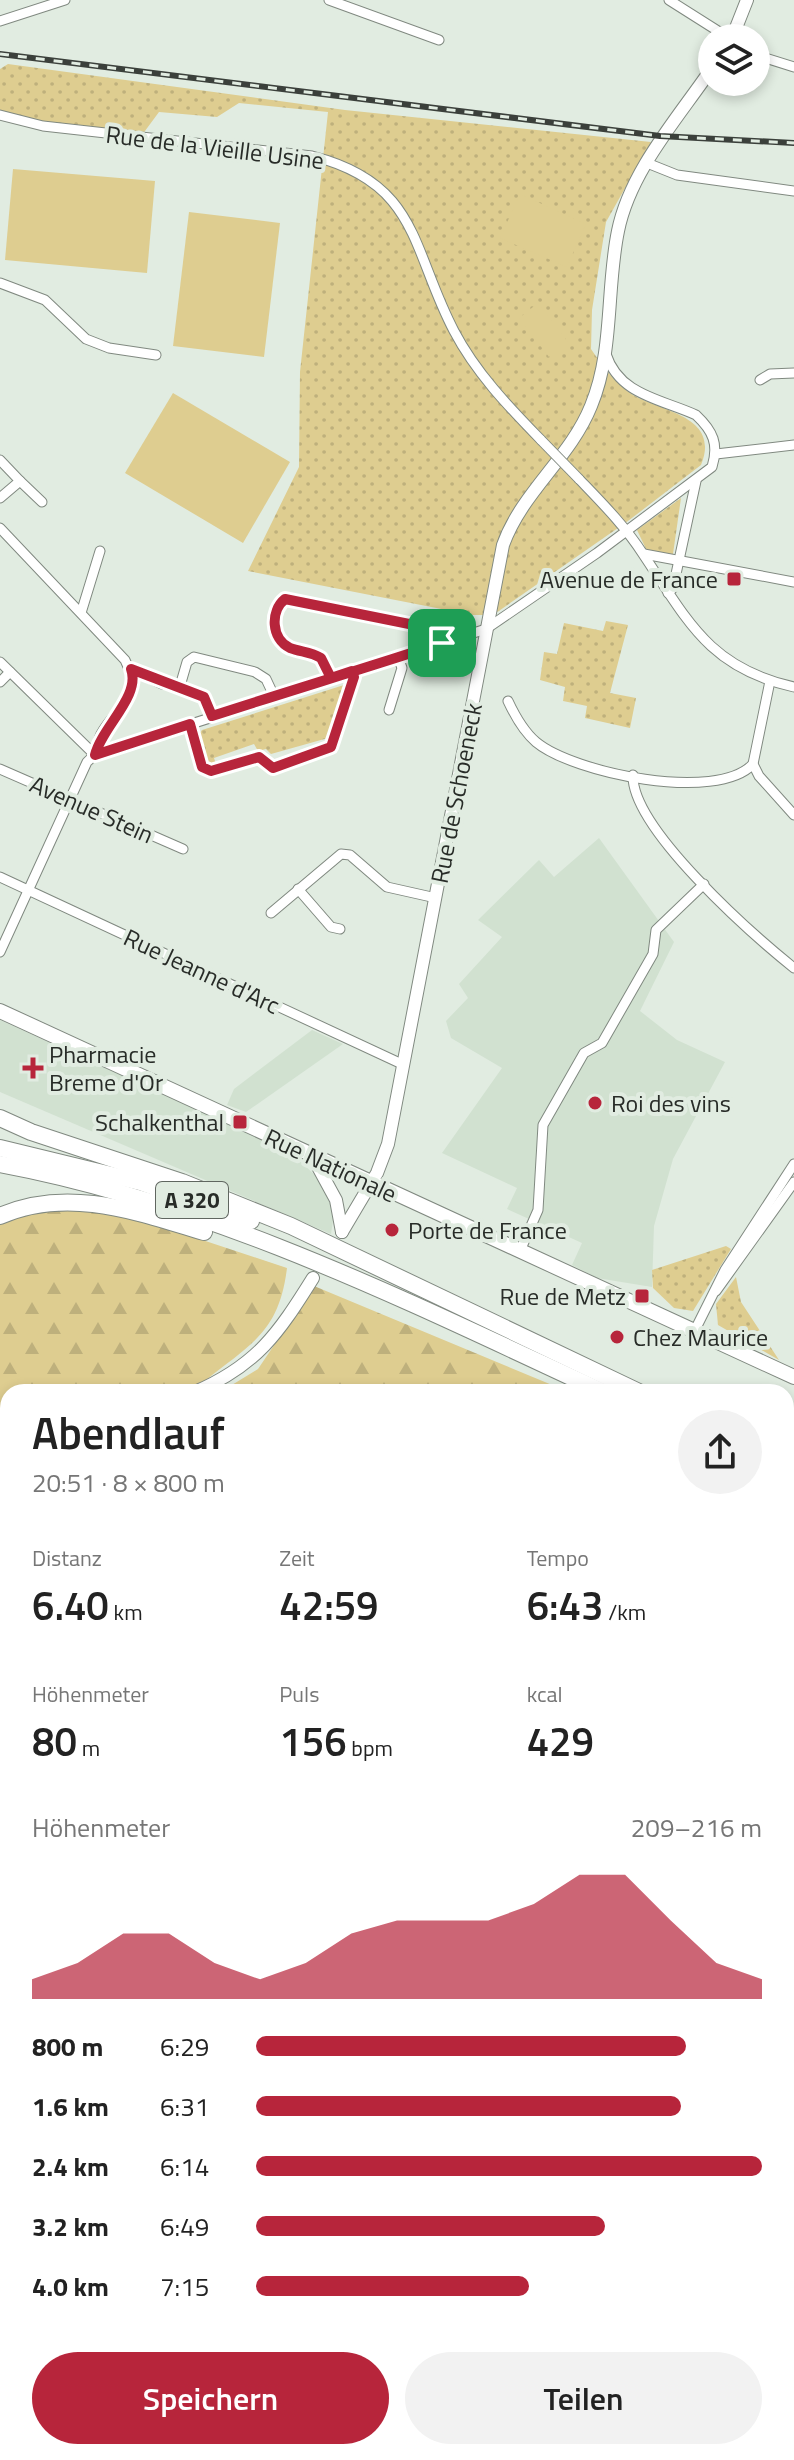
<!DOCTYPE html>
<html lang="de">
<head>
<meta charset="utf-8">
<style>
	body { margin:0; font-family:"Titillium Web",sans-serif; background:#f2f2f2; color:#222; height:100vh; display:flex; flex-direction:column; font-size:30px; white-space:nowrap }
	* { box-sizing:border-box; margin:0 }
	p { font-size:26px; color:#767676 }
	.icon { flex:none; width:44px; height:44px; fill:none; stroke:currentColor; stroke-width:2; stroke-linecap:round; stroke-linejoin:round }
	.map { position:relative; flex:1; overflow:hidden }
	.panel { position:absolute; left:0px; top:1384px; width:794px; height:1076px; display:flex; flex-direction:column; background:#fff; border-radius:24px 24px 0 0; box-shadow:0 4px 12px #0003 }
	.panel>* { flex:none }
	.fabs { position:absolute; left:698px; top:24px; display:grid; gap:16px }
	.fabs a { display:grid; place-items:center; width:72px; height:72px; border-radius:50%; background:#fff; box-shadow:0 4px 12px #0003; font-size:40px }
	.pin { position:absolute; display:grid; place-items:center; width:68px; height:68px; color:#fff; margin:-34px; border-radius:16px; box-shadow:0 4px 12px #0006 }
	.round { display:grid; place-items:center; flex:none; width:84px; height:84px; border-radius:42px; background:#f2f2f2 }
	.head { display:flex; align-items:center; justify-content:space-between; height:136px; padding:0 32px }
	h1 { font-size:44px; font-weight:600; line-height:60px }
	.figures { display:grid; grid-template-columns:repeat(3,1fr); gap:12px; height:136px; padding:8px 32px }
	.figures div { display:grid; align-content:center }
	.figures b { font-size:40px; font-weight:600 }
	.figures small { font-size:22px; font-weight:400 }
	.figures p { font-size:22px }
	.chart { height:224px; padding:16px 32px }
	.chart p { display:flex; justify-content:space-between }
	.chart svg { width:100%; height:144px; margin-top:8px; fill:#b7253b; opacity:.7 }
	.primary-button { display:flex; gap:16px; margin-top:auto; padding:16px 32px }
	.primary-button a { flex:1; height:92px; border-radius:48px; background:#b7253b; color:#fff; font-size:32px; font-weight:600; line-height:92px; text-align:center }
	.primary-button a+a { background:#f2f2f2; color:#222 }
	ul { padding:0 32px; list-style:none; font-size:26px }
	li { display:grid; grid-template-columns:128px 96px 1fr; align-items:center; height:60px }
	li i { height:20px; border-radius:10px; background:#b7253b }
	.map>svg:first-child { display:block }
	.built { fill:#d1e1d0 }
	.grass { fill:url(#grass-dots) }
	.forest { fill:url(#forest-firs) }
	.garden { fill:#decd90 }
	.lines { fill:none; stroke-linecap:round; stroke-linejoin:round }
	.street-casing { stroke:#808980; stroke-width:11 }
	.secondary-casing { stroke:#808980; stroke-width:14 }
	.primary-casing { stroke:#808980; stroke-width:16 }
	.highway-casing { stroke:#808980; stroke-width:18 }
	.street { stroke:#fff; stroke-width:9 }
	.secondary { stroke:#fff; stroke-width:12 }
	.primary { stroke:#fff; stroke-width:14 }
	.highway { stroke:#fff; stroke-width:16 }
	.rail-casing { stroke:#3b403b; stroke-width:6 }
	.rail { stroke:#e1ece1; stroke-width:3; stroke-dasharray:9; stroke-linecap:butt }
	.street-bridge-casing { stroke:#808980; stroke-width:11; stroke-linecap:butt }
	.street-bridge { stroke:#fff; stroke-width:9 }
	.route-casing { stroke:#fff; stroke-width:16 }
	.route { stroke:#b7253b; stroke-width:10 }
	.poi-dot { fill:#b7253b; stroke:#e1ece1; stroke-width:3 }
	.labels { text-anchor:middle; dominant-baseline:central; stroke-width:8; stroke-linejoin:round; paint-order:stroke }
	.shield { fill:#e1ece1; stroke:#606660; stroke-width:2 }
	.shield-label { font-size:22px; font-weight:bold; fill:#282c28 }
	.street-label { font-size:24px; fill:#282c28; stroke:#e1ece1 }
	.poi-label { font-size:24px; fill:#282c28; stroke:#e1ece1; text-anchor:start }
</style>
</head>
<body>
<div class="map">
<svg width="794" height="2460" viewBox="0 0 794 2460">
	<defs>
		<pattern id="grass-dots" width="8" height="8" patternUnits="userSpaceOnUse" patternTransform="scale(2)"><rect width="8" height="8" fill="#decd90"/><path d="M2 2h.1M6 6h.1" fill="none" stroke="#beb07c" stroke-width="1.8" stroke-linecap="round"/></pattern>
		<pattern id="forest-firs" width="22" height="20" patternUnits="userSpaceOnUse" patternTransform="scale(2)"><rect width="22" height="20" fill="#decd90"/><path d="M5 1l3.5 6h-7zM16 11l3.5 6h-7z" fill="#beb07c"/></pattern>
	</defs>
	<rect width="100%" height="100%" fill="#e1ece1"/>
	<g class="built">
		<polygon points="599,838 674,942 640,1011 677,1040 725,1062 673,1159 654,1226 652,1287 597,1278 572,1265 582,1243 507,1209 517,1188 442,1153 502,1068 451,1038 446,1021 468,998 459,984 502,937 478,920 539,860 554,877"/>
		<polygon points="0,1020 290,1152 316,1176 327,1196 334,1214 331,1234 0,1092"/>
		<polygon points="312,1030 343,1044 246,1112 227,1105 234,1089"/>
	</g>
	<g class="grass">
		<path d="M 8,64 L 345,110 L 651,142 L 606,222 L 592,310 L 591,349 C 602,365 616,385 633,395 C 662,412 721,416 701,465 L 628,521 L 493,615 L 472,615 L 248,571 L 299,467 L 300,372 L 328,112 L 239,103 L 217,117 L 159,112 L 142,135 L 45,125 L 0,113 L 0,69 Z"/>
		<polygon points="681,498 673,554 647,551 637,530"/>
		<polygon points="606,621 628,625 610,693 636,698 630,728 585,718 587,706 563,701 565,687 540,680 544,652 557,654 564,623 603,631"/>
		<polygon points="344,685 328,738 271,754 266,749 258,751 254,744 214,758 216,764 207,762 199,734 202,730"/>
		<polygon points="726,1246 731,1249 693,1311 674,1308 653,1288 652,1270"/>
		<polygon points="736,1277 741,1302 779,1360 718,1325 716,1304"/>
		<polygon points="786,2417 794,2418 794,2460 364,2460 364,2452 786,2452"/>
	</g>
	<g class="forest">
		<path d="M 63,1205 L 121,1213 L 287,1268 C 279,1332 252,1343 206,1380 L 222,1391 L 258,1369 L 314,1286 L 569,1392 L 8,1392 L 8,2435 L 0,2435 L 0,1219 Z"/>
		<polygon points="786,1483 794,1487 794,1800 786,1788"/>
		<polygon points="794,1936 794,2375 786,2375 786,1938"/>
	</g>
	<g class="garden">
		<polygon points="13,169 155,181 147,273 5,260"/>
		<polygon points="520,194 586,224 567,267 500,238"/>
		<polygon points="189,212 280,223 264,357 173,346"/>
		<polygon points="538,303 568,342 549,357 519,318"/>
		<polygon points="173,393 290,462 243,543 125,473"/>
	</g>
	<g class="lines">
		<g class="street-casing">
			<g id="street">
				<polyline points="329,0 439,40"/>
				<polyline points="669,0 729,38"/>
				<polyline points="0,21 65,0"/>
				<polyline points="756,55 794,67"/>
				<path d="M 0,115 L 43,126 L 312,156 C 419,183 411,249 454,331 C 476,373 508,406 541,440"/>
				<polyline points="647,163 677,175 794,191"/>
				<polyline points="0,283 45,300 86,339 109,348 156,355"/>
				<polyline points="760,380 770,374 794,373"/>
				<polyline points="716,454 794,445"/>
				<polyline points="0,460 20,481 0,498"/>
				<path d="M 579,479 C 602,503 625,526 643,554 C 688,621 709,668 794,687"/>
				<polyline points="20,481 42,502"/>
				<path d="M 0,528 L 125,660 L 134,680 C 132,702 111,715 101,734 C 96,745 97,754 87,762 L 0,952"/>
				<polyline points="644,554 794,582"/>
				<polyline points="668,593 673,588 696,481"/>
				<polyline points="81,613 100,551"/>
				<path d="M 0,662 L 95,755 L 486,629 L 597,553 L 712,467 C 719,444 713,431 696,415 C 661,399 619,395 606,354"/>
				<polyline points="131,669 162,684 180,686 187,662 194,657 255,672 266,679 274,696"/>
				<path d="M 331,678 L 321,658 C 311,652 300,652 290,648 C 271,638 270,611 285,599 L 419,626 L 437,635 L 442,643"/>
				<polyline points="770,681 753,764 759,776 794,815"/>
				<polyline points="0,682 10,672"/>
				<polyline points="180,686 204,697 212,716"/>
				<path d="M 508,701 C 515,716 523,731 536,742 C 573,773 717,803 753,764"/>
				<polyline points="389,710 402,668 398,657"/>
				<polyline points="190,724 202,767 211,771 259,757 273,768 331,747 354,677 352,671"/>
				<polyline points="0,769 183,849"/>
				<path d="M 633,775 C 631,828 753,935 794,968"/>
				<polyline points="0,877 404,1065"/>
				<polyline points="298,889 331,927 340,929"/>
				<polyline points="271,913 341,854 350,855 387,887 436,898"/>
				<polyline points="520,1251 538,1210 543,1125 584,1053 602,1043 653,954 656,930 704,884"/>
				<polyline points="716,1291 794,1182"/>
				<polyline points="695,1330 725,1270 794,1164"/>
			</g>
		</g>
		<g class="secondary-casing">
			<g id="secondary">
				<polyline points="732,38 747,0"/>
				<polyline points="312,1156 336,1200 342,1232"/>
				<path d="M 342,1232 L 377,1173 L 388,1144 L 503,545 C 522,492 570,458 591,406 C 614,351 606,289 618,231 C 630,171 678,118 712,68"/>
				<path d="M 195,1392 C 257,1365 278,1334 313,1278"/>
				<polyline points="0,1479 8,1474"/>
				<polyline points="0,1706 8,1703"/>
				<polyline points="0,1876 8,1872"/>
			</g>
		</g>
		<g class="primary-casing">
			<polyline id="primary" points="0,1011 794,1377"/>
		</g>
		<g class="highway-casing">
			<g id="highway">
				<polyline points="0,1118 31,1132 182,1182 291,1226 639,1392"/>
				<polyline points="0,1148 140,1182 251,1221"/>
				<path d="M 0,1164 C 211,1203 409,1302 603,1392"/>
				<path d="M 0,1216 C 68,1186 137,1212 204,1232"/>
				<polyline points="786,1460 794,1464"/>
				<polyline points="786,1477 794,1481"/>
			</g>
		</g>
		<use href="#street" class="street"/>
		<use href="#secondary" class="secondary"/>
		<use href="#primary" class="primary"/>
		<use href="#highway" class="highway"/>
		<g class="rail-casing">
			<polyline id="rail" points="0,54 660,136 794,143"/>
		</g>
		<use href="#rail" class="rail"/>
		<g class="street-bridge-casing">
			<polyline id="street-bridge" points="541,440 579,479"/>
		</g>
		<use href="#street-bridge" class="street-bridge"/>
	</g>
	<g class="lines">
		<g class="route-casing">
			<path id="route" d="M 442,643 C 366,668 289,691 212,716 L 204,697 L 131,669 C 141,696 102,727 95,755 L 190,724 L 202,767 L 211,771 L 259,757 L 273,768 L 331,747 L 354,677 L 352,671 L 331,678 L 321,658 C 311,652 301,652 290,648 C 271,639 270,611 285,599 L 419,626 L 437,635 L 442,643"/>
		</g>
		<use href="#route" class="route"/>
	</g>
	<g class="poi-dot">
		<rect x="726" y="571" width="16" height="16" rx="4"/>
		<path d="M29 1056h8v8h8v8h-8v8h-8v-8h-8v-8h8z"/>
		<circle cx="595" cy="1103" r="8"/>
		<rect x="232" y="1114" width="16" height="16" rx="4"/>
		<circle cx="392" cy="1230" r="8"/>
		<rect x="634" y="1288" width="16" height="16" rx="4"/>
		<circle cx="617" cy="1337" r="8"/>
	</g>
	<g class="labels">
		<rect class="shield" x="156" y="1182" width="72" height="36" rx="6"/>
		<g class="shield-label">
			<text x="192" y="1200">A 320</text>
		</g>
		<g class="street-label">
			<text transform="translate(215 147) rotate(7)">Rue de la Vieille Usine</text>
			<text transform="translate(456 793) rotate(-79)">Rue de Schoeneck</text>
			<text transform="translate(92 809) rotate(24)">Avenue Stein</text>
			<text transform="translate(202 971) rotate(25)">Rue Jeanne d'Arc</text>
			<text transform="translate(331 1165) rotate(25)">Rue Nationale</text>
		</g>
		<g class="poi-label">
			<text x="718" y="579" text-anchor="end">Avenue de France</text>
			<text x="49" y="1054">Pharmacie<tspan x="49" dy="28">Breme d'Or</tspan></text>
			<text x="611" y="1103">Roi des vins</text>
			<text x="224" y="1122" text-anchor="end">Schalkenthal</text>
			<text x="408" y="1230">Porte de France</text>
			<text x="626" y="1296" text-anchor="end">Rue de Metz</text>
			<text x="633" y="1337">Chez Maurice</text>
		</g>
	</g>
</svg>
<div class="fabs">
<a><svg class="icon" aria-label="layers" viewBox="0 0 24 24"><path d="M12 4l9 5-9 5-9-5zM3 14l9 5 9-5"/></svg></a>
</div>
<div class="pin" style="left:442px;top:643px;background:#1e9e55"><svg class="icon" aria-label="arrive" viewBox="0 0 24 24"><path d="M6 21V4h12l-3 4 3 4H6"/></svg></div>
<section class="panel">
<div class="head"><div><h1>Abendlauf</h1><p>20:51 · 8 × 800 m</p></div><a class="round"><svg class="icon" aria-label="share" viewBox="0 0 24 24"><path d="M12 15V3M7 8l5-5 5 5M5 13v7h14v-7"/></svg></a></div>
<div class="figures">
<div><p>Distanz</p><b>6.40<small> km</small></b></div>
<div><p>Zeit</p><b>42:59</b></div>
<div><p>Tempo</p><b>6:43<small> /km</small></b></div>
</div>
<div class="figures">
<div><p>Höhenmeter</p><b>80<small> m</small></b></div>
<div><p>Puls</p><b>156<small> bpm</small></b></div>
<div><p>kcal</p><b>429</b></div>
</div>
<div class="chart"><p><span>Höhenmeter</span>209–216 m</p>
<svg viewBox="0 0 160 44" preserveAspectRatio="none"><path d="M0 44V38L10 33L20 24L30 24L40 33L50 38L60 33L70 24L80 20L90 20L100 20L110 15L120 6L130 6L140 20L150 33L160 38V44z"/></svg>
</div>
<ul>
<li><b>800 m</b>6:29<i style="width:85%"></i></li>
<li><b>1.6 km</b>6:31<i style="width:84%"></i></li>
<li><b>2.4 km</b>6:14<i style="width:100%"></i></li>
<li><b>3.2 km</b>6:49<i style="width:69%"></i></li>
<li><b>4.0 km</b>7:15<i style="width:54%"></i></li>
</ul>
<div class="primary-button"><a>Speichern</a><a>Teilen</a></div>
</section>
</div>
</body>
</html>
